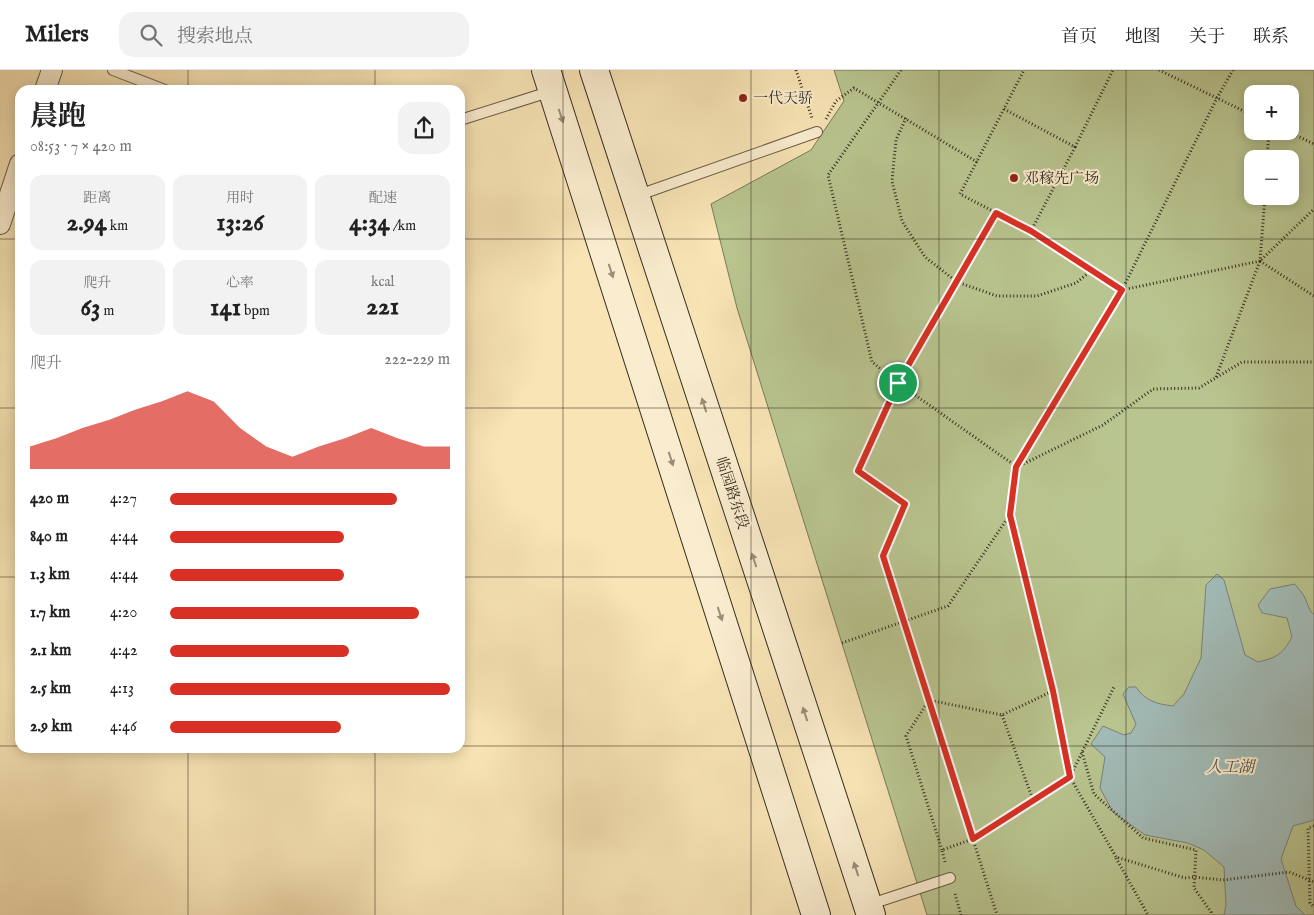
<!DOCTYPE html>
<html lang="zh">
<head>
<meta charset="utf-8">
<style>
	body { margin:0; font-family:"IM FELL English","Noto Serif SC",serif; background:#f2f2f2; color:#222; height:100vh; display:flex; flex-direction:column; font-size:19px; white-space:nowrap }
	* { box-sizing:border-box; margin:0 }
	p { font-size:16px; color:#767676 }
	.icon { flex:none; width:28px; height:28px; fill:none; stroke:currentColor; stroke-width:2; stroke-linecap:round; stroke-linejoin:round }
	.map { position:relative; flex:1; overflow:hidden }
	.panel { position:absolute; left:15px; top:15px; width:450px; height:668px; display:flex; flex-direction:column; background:#fff; border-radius:15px; box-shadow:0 2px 12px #0003 }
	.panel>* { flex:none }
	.buttons { position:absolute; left:1244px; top:15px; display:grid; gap:10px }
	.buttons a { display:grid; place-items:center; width:55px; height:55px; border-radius:10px; background:#fff; box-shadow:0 2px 12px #0003; font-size:25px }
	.pin { position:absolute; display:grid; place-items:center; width:42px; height:42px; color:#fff; margin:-21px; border:2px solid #fff; border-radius:50%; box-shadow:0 1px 5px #0007 }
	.round { display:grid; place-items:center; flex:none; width:52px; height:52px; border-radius:15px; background:#f2f2f2 }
	.headline { display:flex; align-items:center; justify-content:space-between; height:85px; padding:0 15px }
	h1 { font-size:28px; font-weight:700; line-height:38px }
	.metrics { display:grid; grid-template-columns:repeat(3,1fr); gap:8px; height:85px; padding:5px 15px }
	.metrics div { display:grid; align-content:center; border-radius:12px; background:#f2f2f2; text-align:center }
	.metrics b { font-size:25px; font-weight:700 }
	.metrics small { font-size:14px; font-weight:400 }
	.metrics p { font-size:14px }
	.chart { height:140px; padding:10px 15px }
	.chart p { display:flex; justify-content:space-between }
	.chart svg { width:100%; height:90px; margin-top:5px; fill:#d93025; opacity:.7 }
	ul { padding:0 15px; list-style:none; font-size:16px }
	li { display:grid; grid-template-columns:80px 60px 1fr; align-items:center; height:38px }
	li i { height:12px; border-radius:6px; background:#d93025 }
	header { display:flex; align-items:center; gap:30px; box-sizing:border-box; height:70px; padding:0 25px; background:#fff; border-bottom:1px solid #e0e0e0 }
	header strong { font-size:24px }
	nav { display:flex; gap:28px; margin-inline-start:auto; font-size:18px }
	.search { width:350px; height:45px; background:#f2f2f2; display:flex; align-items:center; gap:12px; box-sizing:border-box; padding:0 18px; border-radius:15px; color:#767676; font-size:19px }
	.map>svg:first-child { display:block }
	.green { fill:#b9c590; stroke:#787a59; fill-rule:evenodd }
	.water { fill:#a2bcb8; stroke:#78837c }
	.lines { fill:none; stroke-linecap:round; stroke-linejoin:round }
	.service-casing { stroke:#685c47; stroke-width:12 }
	.minor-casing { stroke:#685c47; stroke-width:22 }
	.secondary-casing { stroke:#382e22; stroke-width:30 }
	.path { stroke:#382e22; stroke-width:3; stroke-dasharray:1 2.5; stroke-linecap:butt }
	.service { stroke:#faedcf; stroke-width:10 }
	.minor { stroke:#faedcf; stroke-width:20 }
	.secondary { stroke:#faedcf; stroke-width:28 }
	.oneway { fill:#998e78 }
	.route-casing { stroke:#fff; stroke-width:10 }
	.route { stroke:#d93025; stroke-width:6 }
	.grid { fill:none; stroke:#382e22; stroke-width:1; stroke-opacity:0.55 }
	.poi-dot { fill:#8f2418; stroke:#faedcf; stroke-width:2 }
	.labels { text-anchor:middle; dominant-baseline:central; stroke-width:4; stroke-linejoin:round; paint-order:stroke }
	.poi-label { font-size:15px; fill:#382e22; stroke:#faedcf; text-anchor:start }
	.street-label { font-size:15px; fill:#382e22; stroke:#faedcf }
	.water-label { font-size:16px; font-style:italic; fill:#525248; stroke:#faedcf }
</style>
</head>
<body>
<header>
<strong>Milers</strong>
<div class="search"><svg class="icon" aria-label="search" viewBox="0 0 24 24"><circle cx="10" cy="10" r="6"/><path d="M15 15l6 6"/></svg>搜索地点</div>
<nav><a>首页</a><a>地图</a><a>关于</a><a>联系</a></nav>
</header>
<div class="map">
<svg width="1314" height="845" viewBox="0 0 1314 845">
	<rect width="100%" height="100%" fill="#f8e4b5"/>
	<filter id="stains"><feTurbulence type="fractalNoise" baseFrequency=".004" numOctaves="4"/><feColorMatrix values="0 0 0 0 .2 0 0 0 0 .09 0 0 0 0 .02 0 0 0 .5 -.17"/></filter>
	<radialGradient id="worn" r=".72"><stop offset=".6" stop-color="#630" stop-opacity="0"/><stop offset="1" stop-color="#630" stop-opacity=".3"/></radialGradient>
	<path class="green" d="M 834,0 L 1314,0 L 1314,845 L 927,845 L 737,238 L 711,134 L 811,80 L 844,31 ZM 1252,24 L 1290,24 L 1290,61 L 1252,61 ZM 1252,89 L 1290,89 L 1290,126 L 1252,126 Z"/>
	<path class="water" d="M 1217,504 L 1224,510 L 1245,585 L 1258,592 C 1276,588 1283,584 1292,567 L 1287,548 L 1262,543 L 1258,535 L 1270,519 L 1295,514 L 1304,526 L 1311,542 L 1314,544 L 1314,750 L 1293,756 L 1281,789 L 1296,836 L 1305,845 L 1224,845 L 1226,835 L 1224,797 L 1204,780 L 1188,773 L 1145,765 L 1113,742 L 1100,718 L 1105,687 L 1091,674 L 1103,656 L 1124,665 L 1131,663 L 1136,654 L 1123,624 L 1129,617 L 1136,617 C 1145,631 1157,634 1173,636 L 1184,624 L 1201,588 L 1206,515 Z"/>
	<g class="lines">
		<g class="service-casing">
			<g id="service">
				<polyline points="113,0 165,20"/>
				<polyline points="460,50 552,21"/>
				<polyline points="636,126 817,62"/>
				<polyline points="868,835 950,808"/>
			</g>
		</g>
		<g class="minor-casing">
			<g id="minor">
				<polyline points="45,20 52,0"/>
				<polyline points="0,154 20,94"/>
			</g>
		</g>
		<g class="secondary-casing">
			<g id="secondary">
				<polyline points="546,0 816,845"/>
				<polyline points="594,0 871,845"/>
			</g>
		</g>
		<g class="path">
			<polyline points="796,0 812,48"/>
			<polyline points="901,0 828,105 872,292 898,313 1017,397"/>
			<polyline points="1159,0 1252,45"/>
			<polyline points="1233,0 1217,28 1122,220 1017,397 1009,445 1053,621 1070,707 1116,787 1185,808 1194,807 1223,810 1289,802 1314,812"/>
			<polyline points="1004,39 1075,77 1031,161 960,124 1024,0"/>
			<polyline points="906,48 896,70 892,111 902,151 925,187 957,212 997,226 1037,226 1076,213 1092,200"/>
			<polyline points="826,49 836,31 854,18 977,92"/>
			<polyline points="1287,61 1314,74"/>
			<polyline points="1075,77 1113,0"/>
			<polyline points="1267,89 1269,61"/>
			<polyline points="997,143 898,313 858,401 905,434 883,486 997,845"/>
			<polyline points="1031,161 1122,220 1260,191 1265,126"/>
			<polyline points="1260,191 1314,226"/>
			<polyline points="1216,307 1260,191 1314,139"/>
			<polyline points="1017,397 1103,355 1153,319 1199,318 1242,292 1314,292"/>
			<polyline points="842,573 948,536 1009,446"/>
			<polyline points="1002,645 1033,730"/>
			<polyline points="1082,682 1094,724 1143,768 1196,780 1194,818 1211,842 1211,845"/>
			<polyline points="1314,756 1308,758 1310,833 1314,837"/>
			<polyline points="942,780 906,666 929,630 1002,645 1053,621"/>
			<polyline points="1116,788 1148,845"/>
			<polyline points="945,792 942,780 973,769 1070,707 1114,617"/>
			<polyline points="955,824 961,845"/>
		</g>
		<use href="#service" class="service"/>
		<use href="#minor" class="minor"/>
		<use href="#secondary" class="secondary"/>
	</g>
	<defs><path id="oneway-solid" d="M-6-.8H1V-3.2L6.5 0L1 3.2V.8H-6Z" transform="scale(1.25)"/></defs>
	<g class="oneway">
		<use href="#oneway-solid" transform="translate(561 46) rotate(72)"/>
		<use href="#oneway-solid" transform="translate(611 201) rotate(72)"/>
		<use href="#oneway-solid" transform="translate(704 335) rotate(-108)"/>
		<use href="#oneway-solid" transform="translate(671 389) rotate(72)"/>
		<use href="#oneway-solid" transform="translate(754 490) rotate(-108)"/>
		<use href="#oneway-solid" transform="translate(720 544) rotate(72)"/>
		<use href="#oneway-solid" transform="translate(805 644) rotate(-108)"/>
		<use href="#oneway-solid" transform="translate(856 799) rotate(-108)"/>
	</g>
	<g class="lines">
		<g class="route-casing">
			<polygon id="route" points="996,143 1031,161 1122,220 1016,397 1010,445 1053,621 1070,707 973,769 883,486 905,434 858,401 898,313"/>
		</g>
		<use href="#route" class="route"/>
	</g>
	<path class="grid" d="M 188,0 L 188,20M 375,0 L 375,20M 563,0 L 563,845M 751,0 L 751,845M 939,0 L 939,845M 1126,0 L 1126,845M 0,169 L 20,169M 460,169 L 1314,169M 0,338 L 20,338M 460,338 L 1314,338M 0,507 L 20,507M 460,507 L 1314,507M 0,676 L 20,676M 460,676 L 1314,676M 188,678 L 188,845M 375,678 L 375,845"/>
	<g class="poi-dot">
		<circle cx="743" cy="28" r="5"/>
		<circle cx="1014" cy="108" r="5"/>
	</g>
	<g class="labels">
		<g class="poi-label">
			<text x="753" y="28">一代天骄</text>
			<text x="1024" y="108">邓稼先广场</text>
		</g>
		<g class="street-label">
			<text transform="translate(732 423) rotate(72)">临园路东段</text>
		</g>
		<g class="water-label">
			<text x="1230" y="698">人工湖</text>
		</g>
	</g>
	<rect width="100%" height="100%" filter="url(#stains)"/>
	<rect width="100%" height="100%" fill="url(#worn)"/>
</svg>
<div class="buttons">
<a>+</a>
<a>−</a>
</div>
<div class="pin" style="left:898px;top:313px;background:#1e9e55"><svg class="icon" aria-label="arrive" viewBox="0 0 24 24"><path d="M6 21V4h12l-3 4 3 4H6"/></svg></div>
<section class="panel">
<div class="headline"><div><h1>晨跑</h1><p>08:53 · 7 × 420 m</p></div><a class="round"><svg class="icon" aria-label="share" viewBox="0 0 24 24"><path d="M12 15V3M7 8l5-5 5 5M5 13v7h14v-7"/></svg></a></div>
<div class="metrics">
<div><p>距离</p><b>2.94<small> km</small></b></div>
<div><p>用时</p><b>13:26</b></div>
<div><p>配速</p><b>4:34<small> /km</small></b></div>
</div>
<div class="metrics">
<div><p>爬升</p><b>63<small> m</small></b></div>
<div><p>心率</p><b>141<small> bpm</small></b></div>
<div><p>kcal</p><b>221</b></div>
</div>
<div class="chart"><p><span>爬升</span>222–229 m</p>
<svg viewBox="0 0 160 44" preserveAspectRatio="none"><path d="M0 44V33L10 29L20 24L30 20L40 15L50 11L60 6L70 11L80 24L90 33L100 38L110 33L120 29L130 24L140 29L150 33L160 33V44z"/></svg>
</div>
<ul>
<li><b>420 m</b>4:27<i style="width:81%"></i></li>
<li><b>840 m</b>4:44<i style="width:62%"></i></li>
<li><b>1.3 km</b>4:44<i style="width:62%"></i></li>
<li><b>1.7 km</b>4:20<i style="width:89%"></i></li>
<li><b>2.1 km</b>4:42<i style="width:64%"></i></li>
<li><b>2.5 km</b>4:13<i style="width:100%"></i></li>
<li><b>2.9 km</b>4:46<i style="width:61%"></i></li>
</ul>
</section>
</div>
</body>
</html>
